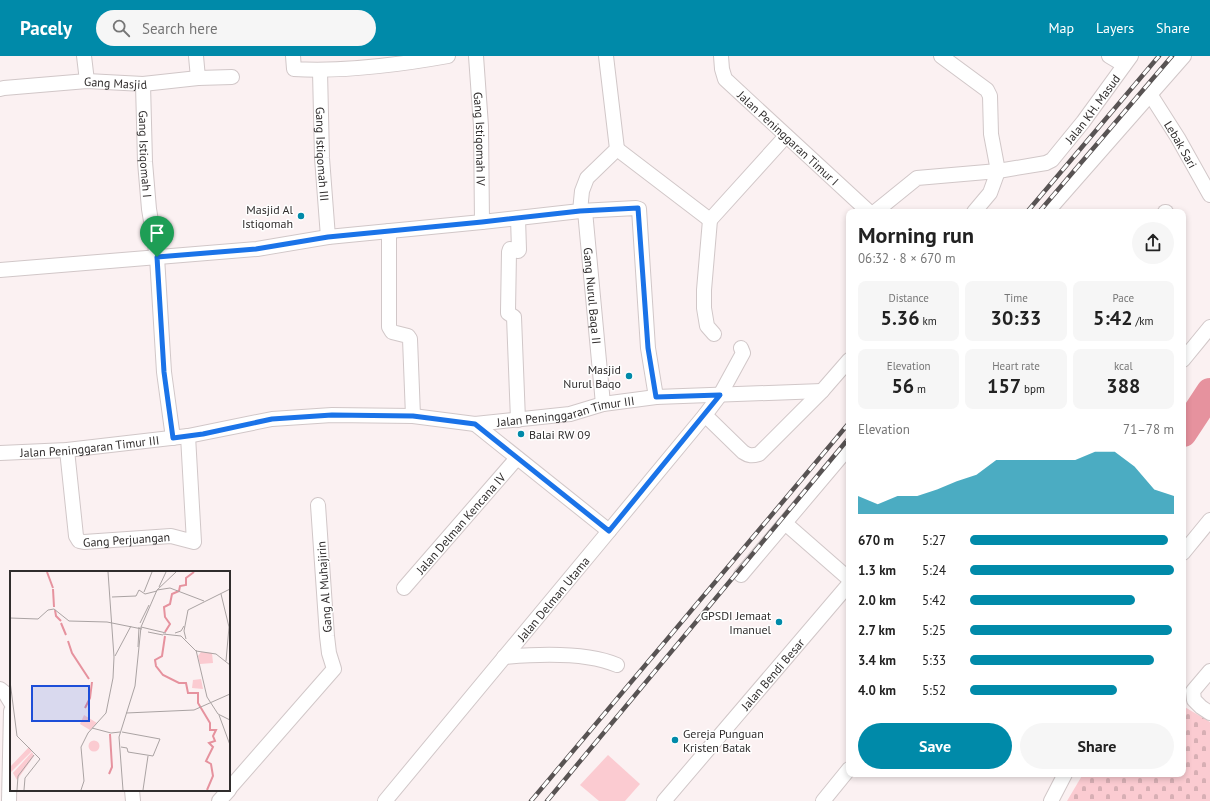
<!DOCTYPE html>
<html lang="en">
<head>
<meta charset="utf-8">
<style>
	body { margin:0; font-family:"PT Sans",sans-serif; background:#f6f6f6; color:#222; height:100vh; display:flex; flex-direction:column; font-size:15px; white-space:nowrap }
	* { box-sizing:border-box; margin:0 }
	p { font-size:13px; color:#767676 }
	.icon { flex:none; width:22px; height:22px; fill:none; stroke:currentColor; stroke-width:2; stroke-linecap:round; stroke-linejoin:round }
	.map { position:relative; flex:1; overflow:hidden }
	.details { position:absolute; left:846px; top:153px; width:340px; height:568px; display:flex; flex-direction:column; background:#fff; border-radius:8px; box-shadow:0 2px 6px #0003 }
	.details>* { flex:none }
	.pin { position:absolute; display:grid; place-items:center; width:34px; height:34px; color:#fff; margin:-41px -17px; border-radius:50% 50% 50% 0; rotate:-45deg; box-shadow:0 0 4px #0007 }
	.pin .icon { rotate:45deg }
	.round { display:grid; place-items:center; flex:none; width:42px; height:42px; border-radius:21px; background:#f6f6f6 }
	.headline { display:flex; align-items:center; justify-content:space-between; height:68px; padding:0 12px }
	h1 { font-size:22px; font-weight:600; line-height:30px }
	.metrics { display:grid; grid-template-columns:repeat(3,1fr); gap:6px; height:68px; padding:4px 12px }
	.metrics div { display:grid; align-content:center; border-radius:8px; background:#f6f6f6; text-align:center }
	.metrics b { font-size:20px; font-weight:600 }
	.metrics small { font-size:11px; font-weight:400 }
	.metrics p { font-size:11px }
	.chart { height:112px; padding:8px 12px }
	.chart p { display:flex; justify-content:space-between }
	.chart svg { width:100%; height:72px; margin-top:4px; fill:#008aa9; opacity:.7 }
	.primary-button { display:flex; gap:8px; margin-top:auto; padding:8px 12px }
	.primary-button a { flex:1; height:46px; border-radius:24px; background:#008aa9; color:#fff; font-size:16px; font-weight:600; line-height:46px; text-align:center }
	.primary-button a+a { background:#f6f6f6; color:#222 }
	ul { padding:0 12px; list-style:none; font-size:13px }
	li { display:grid; grid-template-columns:64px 48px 1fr; align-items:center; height:30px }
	li i { height:10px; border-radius:5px; background:#008aa9 }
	header { display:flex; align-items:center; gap:24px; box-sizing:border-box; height:56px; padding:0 20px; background:#008aa9; color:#fff }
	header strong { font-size:19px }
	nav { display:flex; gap:22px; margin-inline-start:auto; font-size:14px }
	.search { width:280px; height:36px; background:#f6f6f6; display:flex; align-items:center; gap:10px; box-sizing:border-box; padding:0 14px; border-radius:22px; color:#767676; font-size:15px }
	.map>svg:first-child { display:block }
	.cemetery { fill:url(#cemetery-stones) }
	.garden { fill:#fbcbd1 }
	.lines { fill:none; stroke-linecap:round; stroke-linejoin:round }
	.river { stroke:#e6929e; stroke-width:28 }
	.street-casing { stroke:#d1c7c8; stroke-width:16 }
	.street { stroke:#fff; stroke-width:14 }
	.rail-casing { stroke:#585353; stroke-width:4.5 }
	.rail { stroke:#fff; stroke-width:3; stroke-dasharray:9; stroke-linecap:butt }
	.route-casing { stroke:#fff; stroke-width:8 }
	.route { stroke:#1a73e8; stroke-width:5 }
	.poi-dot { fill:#008aa9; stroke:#fff; stroke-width:1.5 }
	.labels { text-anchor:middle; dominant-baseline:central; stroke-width:3; stroke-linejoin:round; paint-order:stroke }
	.street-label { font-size:12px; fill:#302d2d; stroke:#fff }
	.poi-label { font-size:12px; fill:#302d2d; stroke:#fff; text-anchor:end }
	.inset-river { fill:none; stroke:#e6929e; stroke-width:2 }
	.inset-road { fill:none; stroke:#aaa3a3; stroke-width:1 }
	.view { fill:#1d4ed8; fill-opacity:0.15; stroke:#1d4ed8; stroke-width:2 }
	.inset-edge { fill:none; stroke:#302d2d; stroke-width:2 }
</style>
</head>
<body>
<header>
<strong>Pacely</strong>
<div class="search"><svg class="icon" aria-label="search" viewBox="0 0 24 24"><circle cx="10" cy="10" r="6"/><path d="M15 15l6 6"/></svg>Search here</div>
<nav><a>Map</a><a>Layers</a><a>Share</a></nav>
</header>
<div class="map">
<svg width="1210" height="745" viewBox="0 0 1210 745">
	<defs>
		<pattern id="cemetery-stones" width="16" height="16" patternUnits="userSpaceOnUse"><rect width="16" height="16" fill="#fbcbd1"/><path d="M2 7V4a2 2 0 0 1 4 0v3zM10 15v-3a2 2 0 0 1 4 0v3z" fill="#d7afb4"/></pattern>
	</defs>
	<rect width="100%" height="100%" fill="#fbf1f2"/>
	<polygon class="cemetery" points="1183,650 1210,666 1210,745 1067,745 1083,718 1183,718"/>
	<polygon class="garden" points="608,699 640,728 625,745 599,745 580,729"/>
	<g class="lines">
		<polyline class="river" points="1183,377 1210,336"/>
		<g class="street-casing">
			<g id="street">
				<polyline points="84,0 87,25"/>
				<polyline points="196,0 198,22"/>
				<path d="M 293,0 L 294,13 C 345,16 398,9 448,0"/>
				<path id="s1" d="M 476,0 L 481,70 L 482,166"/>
				<path id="s2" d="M 721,0 L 722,13 L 725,23 L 869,156"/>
				<polyline points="941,0 987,34 990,40 991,78 998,115 990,137 974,156"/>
				<polyline points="1109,0 1124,9"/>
				<path id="s3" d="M 320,15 L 322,102 L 328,181"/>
				<path id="s4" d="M 143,28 L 145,106 L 149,153 L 157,201 L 164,316 L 173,382"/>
				<path id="s5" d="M 0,33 L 4,32 L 87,25 L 143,28 L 198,22 L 232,21"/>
				<path id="s6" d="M 1150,38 L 1178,82 L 1210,139"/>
				<polyline points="617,93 710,164 786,80"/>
				<polyline points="580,155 636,152 639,153 648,292 656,341"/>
				<path id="s7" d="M 585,155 L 603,348"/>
				<path id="s8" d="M 875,156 L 917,122 L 998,115 L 1046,107 L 1052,104 L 1083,66 L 1131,0"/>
				<polyline points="1047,156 1184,0"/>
				<polyline points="1165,156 1166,156"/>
				<polyline points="518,162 519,194 518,195 510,193 509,196 508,255 508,257 514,261 518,364"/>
				<polyline points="710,164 704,234 704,252 707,270 714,278"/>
				<polyline points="389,175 389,271 392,276 408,280 410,283 413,360"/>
				<polyline points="0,214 257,193 328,181 482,166 580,155 582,135 587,122 617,93 606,0"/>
				<polyline points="1183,304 1210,271"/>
				<path d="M 705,359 L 743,396 C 749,400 752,400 759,398 L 822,335 L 849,304"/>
				<polyline points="475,368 609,475"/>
				<path id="s9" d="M 67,394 L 76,480 L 79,485 L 84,486 L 171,480 L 194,486 L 188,380"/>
				<path id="s10" d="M 0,397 L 67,394 L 188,380 L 272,363 L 332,359 L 413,360 L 475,368 L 570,358 L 603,348 L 656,341 L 822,335"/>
				<polyline points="785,467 849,523"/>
				<polyline points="1183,497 1210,464"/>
				<polyline points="741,519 849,391"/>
				<path id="s11" d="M 404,532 L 517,402"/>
				<path d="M 504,601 C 537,598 587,596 617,609"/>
				<polyline points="1210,615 1193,635 1194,644 1201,651 1210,657"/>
				<polyline points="0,633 5,637 11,647"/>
				<polyline points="229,733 334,613 329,597 327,580 318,449"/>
				<polyline points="132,734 133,745"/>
				<polyline points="9,745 11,655"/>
				<polyline points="219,745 229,734"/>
				<path id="s12" d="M 385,745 L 609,475 L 705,359 L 720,339 L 743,297 L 741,292"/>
				<path id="s13" d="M 664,745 L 849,528"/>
				<polyline points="823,745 849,713"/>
				<polyline points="1051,745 1065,718"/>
			</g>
		</g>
		<use href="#street" class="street"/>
		<g class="rail-casing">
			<g id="rail">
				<polyline points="1027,156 1159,0"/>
				<polyline points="1039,156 1172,0"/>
				<polyline points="531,745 849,367"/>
				<polyline points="547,745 849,382"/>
			</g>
		</g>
		<use href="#rail" class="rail"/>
	</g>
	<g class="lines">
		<g class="route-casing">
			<polygon id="route" points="638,152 648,292 656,341 720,339 609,475 475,368 413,360 332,359 272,363 203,378 173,382 164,316 157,201 256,193 328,181 482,166 580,155"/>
		</g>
		<use href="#route" class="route"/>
	</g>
	<g class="poi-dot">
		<circle cx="301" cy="160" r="4"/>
		<circle cx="629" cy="320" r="4"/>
		<circle cx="521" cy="378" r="4"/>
		<circle cx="779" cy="566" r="4"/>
		<circle cx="675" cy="684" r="4"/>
	</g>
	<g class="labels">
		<g class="street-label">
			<text stroke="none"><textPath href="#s5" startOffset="116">Gang Masjid</textPath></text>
			<text stroke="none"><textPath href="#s8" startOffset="256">Jalan KH. Masud</textPath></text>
			<text stroke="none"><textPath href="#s2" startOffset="110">Jalan Peninggaran Timur I</textPath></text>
			<text stroke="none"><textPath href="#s1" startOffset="83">Gang Istiqomah IV</textPath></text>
			<text stroke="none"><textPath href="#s6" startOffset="59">Lebak Sari</textPath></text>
			<text stroke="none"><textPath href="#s4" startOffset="70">Gang Istiqomah I</textPath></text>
			<text stroke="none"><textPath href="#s3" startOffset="83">Gang Istiqomah III</textPath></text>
			<text stroke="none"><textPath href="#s7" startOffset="85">Gang Nurul Baqa II</textPath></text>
			<text stroke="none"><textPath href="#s10" startOffset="570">Jalan Peninggaran Timur III</textPath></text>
			<text stroke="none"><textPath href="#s10" startOffset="90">Jalan Peninggaran Timur III</textPath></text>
			<text stroke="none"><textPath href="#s11" startOffset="86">Jalan Delman Kencana IV</textPath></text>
			<text stroke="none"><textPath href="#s9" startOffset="140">Gang Perjuangan</textPath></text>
			<text transform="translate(324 531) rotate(-94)">Gang Al Muhajirin</text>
			<text stroke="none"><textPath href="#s12" startOffset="263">Jalan Delman Utama</textPath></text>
			<text stroke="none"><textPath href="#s13" startOffset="167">Jalan Bendi Besar</textPath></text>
		</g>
		<g class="poi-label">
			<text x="293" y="153">Masjid Al<tspan x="293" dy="14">Istiqomah</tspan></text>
			<text x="621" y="313">Masjid<tspan x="621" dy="14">Nurul Baqo</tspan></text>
			<text x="529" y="378" text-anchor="start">Balai RW 09</text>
			<text x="771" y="559">GPSDI Jemaat<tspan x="771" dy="14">Imanuel</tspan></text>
			<text x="683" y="677" text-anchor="start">Gereja Punguan<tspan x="683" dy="14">Kristen Batak</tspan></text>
		</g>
	</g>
	<g transform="translate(10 515)">
		<rect width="220" height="220" fill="#fbf1f2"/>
		<path d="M 191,108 L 193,118 L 182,117 L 183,109 ZM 74,144 L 87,152 L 80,159 L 70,153 Z" fill="#fbcbd1"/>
		<path d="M 191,81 L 202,82 L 203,92 L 190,93 L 188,85 ZM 19,176 L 22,180 L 0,202 L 0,196 ZM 22,181 L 24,185 L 7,209 L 3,202 Z" fill="#fbcbd1"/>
		<path d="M78.5 175a5.5 5.5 0 1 1 11 0a5.5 5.5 0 1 1-11 0Z" fill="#fbcbd1"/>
		<path class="inset-river" d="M 37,1 L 43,17M 43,18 L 44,36M 45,39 L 46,45 L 51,50M 51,52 L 56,64M 155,61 L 160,53 L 155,46 L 154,36 L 160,33 L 162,23 L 169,20 L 170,15 L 176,14 L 176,7 L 184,1M 155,65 L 152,85 L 145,89 L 146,95 L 153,104 L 169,112 L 176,112 L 178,122 L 188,122 L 188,132 L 200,152 L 200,159 L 206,159 L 203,165 L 205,170 L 199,172 L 203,176 L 196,190 L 201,193 L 203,205 L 197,219M 58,70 L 62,82 L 79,108M 75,137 L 80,127 L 82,111M 99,203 L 102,196 L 100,163"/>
		<path class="inset-road" d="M 149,16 L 156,1M 147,19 L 160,17 L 194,30M 134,21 L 142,1M 211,23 L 219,56 L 216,90M 102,26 L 126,25 L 129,19 L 135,23 L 147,20M 0,47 L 28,48 L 38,39 L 44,38 L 59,50 L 97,51 L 132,58M 130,52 L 139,34M 131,56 L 156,62M 138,61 L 153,64M 165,62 L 171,60 L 174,55M 153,63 L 171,65 L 186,80 L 206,83 L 220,94M 176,68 L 174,60 L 178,39 L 220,18M 128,76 L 129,56M 186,79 L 197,126 L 208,143 L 220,149M 105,85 L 121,55M 0,110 L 7,165 L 30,188 L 15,207 L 14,219M 116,142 L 184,139 L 220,123M 209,144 L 220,174M 82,157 L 101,162 L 110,161M 111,176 L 117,177 L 118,181 L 143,185 L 150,168 L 112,161M 7,219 L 8,205 L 24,184M 71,219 L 74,210 L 71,176 L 78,162 L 96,142 L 103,107 L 104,86 L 98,1M 113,219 L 109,166 L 125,115 L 131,56 L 147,19 L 166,1M 133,219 L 138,185"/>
		<path class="view" d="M 22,115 L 79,115 L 79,150 L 22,150 Z"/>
		<rect width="220" height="220" class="inset-edge"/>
	</g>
</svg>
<div class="pin" style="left:157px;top:201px;background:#1e9e55"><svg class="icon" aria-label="arrive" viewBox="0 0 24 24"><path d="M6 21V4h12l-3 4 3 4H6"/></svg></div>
<section class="details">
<div class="headline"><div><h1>Morning run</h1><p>06:32 · 8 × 670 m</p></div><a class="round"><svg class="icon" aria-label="share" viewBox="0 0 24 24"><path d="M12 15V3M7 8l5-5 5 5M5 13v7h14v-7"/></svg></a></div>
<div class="metrics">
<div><p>Distance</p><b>5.36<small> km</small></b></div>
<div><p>Time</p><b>30:33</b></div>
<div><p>Pace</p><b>5:42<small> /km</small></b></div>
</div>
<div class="metrics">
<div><p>Elevation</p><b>56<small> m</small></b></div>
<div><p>Heart rate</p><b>157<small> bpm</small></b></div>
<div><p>kcal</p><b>388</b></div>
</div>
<div class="chart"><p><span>Elevation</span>71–78 m</p>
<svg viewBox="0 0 160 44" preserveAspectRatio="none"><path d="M0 44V33L10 38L20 33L30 33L40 29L50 24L60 20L70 11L80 11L90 11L100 11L110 11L120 6L130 6L140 15L150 29L160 33V44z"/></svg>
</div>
<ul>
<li><b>670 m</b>5:27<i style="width:97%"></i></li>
<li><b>1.3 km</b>5:24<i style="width:100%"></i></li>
<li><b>2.0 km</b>5:42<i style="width:81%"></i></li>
<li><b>2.7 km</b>5:25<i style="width:99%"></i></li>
<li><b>3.4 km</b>5:33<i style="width:90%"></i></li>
<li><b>4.0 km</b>5:52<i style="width:72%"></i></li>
</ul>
<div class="primary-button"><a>Save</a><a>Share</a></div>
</section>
</div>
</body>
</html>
